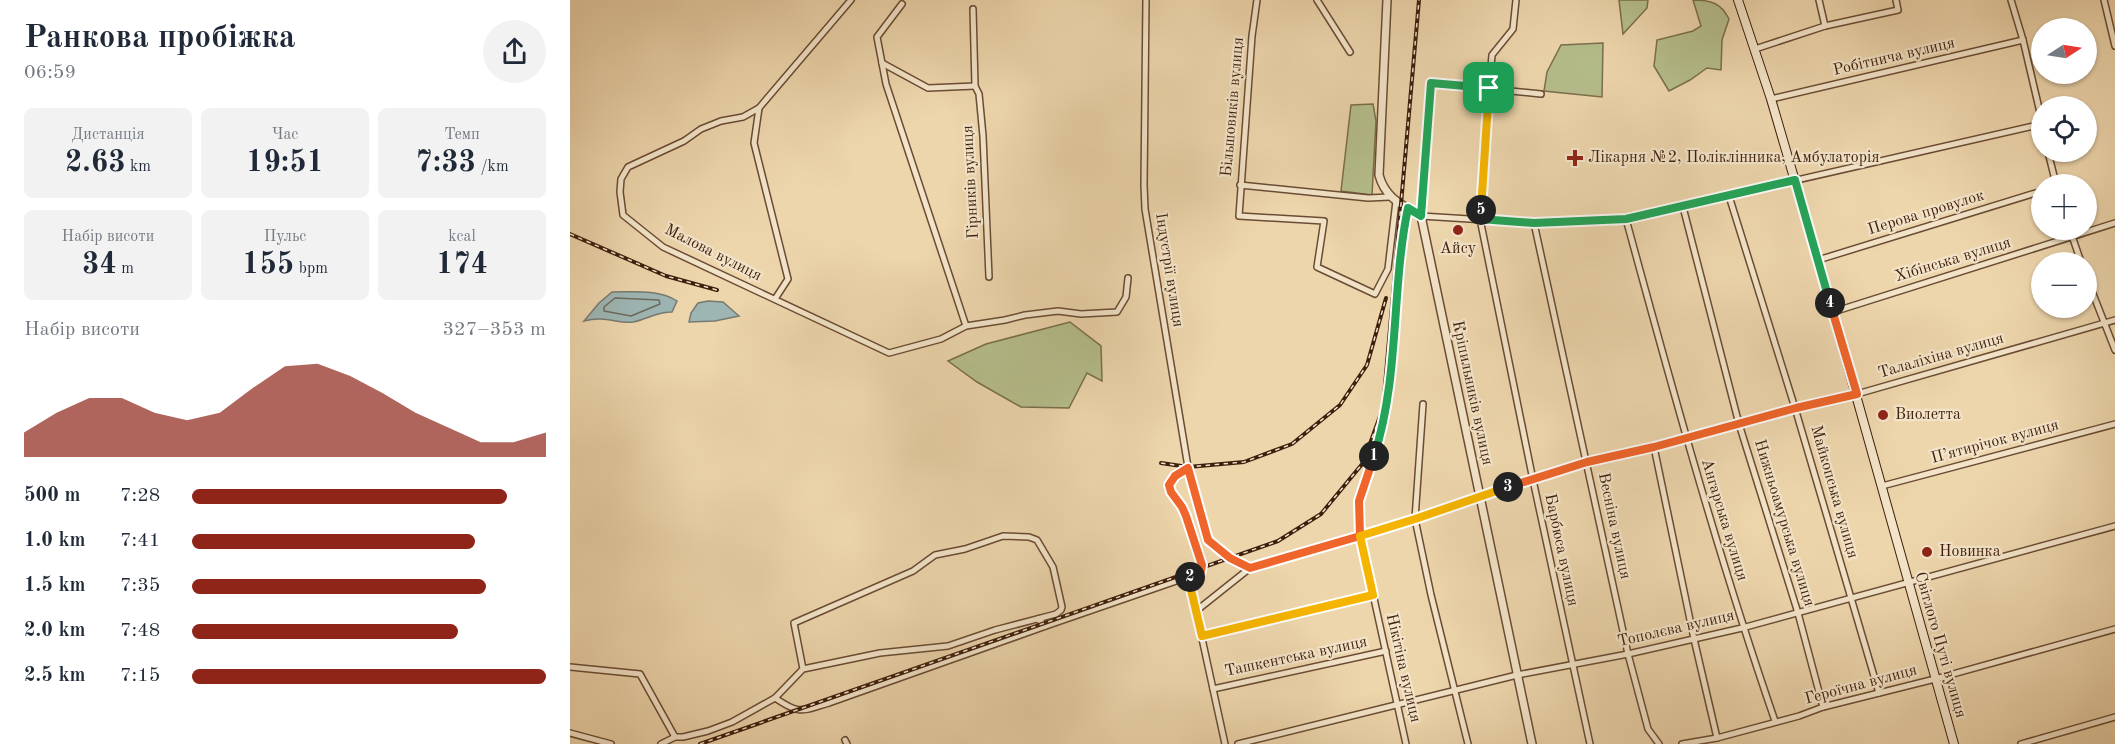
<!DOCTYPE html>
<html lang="uk">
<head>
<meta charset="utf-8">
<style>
	body { margin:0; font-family:"Old Standard TT",serif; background:#f2f2f3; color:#1f2937; height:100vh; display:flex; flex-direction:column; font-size:22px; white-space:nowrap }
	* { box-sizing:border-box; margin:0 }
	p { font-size:20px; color:#747a83 }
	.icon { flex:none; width:33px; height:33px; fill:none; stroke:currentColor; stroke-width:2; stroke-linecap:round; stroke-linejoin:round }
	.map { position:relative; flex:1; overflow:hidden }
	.panel { display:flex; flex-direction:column; background:#fff; width:570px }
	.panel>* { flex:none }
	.needle { width:39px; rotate:78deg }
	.controls { position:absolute; left:1461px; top:18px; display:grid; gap:12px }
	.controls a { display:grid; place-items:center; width:66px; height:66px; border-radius:50%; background:#fff; box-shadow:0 2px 4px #0004; font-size:30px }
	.pin { position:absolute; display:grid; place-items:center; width:51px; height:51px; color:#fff; margin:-26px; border-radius:12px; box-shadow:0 3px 9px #0006 }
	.km { position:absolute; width:30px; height:30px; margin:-15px; border-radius:50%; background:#222; color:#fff; font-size:16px; line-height:30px; text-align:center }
	.round { display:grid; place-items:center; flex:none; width:63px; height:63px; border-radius:32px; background:#f2f2f3 }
	.overview { display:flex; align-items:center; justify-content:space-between; height:102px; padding:0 24px }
	h1 { font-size:33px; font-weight:600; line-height:45px }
	.stats { display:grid; grid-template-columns:repeat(3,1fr); gap:9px; height:102px; padding:6px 24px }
	.stats div { display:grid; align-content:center; border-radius:9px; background:#f2f2f3; text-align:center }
	.stats b { font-size:30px; font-weight:600 }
	.stats small { font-size:16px; font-weight:400 }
	.stats p { font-size:16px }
	.chart { height:168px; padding:12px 24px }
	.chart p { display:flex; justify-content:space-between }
	.chart svg { width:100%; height:108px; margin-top:6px; fill:#8f2418; opacity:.7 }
	ul { padding:0 24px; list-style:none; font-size:20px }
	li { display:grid; grid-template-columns:96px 72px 1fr; align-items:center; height:45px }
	li i { height:15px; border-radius:8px; background:#8f2418 }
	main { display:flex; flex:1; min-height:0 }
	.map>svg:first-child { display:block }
	.green { fill:#b5be8c; stroke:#7a6e4c; stroke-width:1.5 }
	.water { fill:#9db6b4; stroke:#777a71; stroke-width:1.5 }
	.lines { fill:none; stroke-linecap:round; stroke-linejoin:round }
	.shore { stroke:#6e6a60; stroke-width:1.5 }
	.minor-casing { stroke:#6a4c34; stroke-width:8 }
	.tertiary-casing { stroke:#6a4c34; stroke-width:10 }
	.secondary-casing { stroke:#3e1f0c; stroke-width:10 }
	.minor { stroke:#f3e4c9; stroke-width:5 }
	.tertiary { stroke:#f3e4c9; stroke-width:7 }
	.secondary { stroke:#f3e4c9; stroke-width:8 }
	.rail-casing { stroke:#3e1f0c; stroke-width:4 }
	.rail { stroke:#f3e4c9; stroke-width:1.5; stroke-dasharray:4.5; stroke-linecap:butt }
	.split-1-casing { stroke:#fff; stroke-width:12 }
	.split-2-casing { stroke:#fff; stroke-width:12 }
	.split-3-casing { stroke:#fff; stroke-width:12 }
	.split-4-casing { stroke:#fff; stroke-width:12 }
	.split-5-casing { stroke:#fff; stroke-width:12 }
	.split-6-casing { stroke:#fff; stroke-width:12 }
	.split-1 { stroke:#22a559; stroke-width:8 }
	.split-2 { stroke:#f0652b; stroke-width:8 }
	.split-3 { stroke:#f5b400; stroke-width:8 }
	.split-4 { stroke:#f0652b; stroke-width:8 }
	.split-5 { stroke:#22a559; stroke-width:8 }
	.split-6 { stroke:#f5b400; stroke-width:8 }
	.poi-dot { fill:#8f2418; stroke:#f3e4c9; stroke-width:2 }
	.labels { text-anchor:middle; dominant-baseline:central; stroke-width:4.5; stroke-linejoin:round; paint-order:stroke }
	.street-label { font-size:16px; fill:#3e1f0c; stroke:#f3e4c9 }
	.poi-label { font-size:16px; fill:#3e1f0c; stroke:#f3e4c9; text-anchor:start }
</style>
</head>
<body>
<main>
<section class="panel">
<div class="overview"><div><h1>Ранкова пробіжка</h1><p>06:59</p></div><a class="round"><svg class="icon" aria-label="share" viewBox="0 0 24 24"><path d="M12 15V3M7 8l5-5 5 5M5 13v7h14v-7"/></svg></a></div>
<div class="stats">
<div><p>Дистанція</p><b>2.63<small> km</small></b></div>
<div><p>Час</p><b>19:51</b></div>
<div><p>Темп</p><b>7:33<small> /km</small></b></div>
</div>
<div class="stats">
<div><p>Набір висоти</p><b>34<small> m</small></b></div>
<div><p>Пульс</p><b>155<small> bpm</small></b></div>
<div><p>kcal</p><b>174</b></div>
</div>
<div class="chart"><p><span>Набір висоти</span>327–353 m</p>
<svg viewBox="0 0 160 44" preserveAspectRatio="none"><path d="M0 44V34L10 26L20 20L30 20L40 26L50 29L60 26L70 16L80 7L90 6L100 11L110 18L120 26L130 32L140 38L150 38L160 34V44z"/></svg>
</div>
<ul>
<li><b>500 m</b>7:28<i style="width:89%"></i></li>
<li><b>1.0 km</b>7:41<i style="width:80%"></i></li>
<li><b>1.5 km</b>7:35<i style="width:83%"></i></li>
<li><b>2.0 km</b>7:48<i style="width:75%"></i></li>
<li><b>2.5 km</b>7:15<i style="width:100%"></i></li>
</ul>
</section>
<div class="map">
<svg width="1545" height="744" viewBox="0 0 1545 744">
	<rect width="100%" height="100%" fill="#edd5ac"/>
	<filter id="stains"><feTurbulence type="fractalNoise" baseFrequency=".00333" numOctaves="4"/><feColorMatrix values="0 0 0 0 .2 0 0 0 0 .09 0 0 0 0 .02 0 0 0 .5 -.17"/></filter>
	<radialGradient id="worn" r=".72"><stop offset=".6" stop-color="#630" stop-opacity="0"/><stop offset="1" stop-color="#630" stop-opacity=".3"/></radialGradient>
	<g class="green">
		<polygon points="1049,0 1078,0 1077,8 1053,34"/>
		<path d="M 1123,0 C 1141,0 1151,3 1159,19 L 1152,40 L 1151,70 L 1137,68 L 1120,80 L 1099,91 L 1084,66 L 1087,40 L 1123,31 L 1131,26 Z"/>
		<polygon points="1033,43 1032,97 974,91 977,72 991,45"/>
		<polygon points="803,104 806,121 802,195 771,191 781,105"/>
		<polygon points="500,322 531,346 532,381 517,373 499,408 451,407 407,382 378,361 416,344"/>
	</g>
	<g class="water">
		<path d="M 42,292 C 62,292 89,289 107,301 L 102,312 C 87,312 77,319 63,322 C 47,324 35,315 14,321 L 29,303 Z"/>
		<polygon points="138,301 153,302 169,316 145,321 119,322 121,313 128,303"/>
	</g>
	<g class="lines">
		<polygon class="shore" points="45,298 89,300 90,304 61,316 34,311 34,307"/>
		<g class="minor-casing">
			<g id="minor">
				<polyline points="576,0 574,185 575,209 618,467 626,502 638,540 660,558 680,568"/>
				<polyline points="687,0 682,36 669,216 754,221 747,267 805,294 818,269 826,201"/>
				<polyline points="747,0 780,52"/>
				<polyline points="946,0 943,29 922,55 912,171 910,219 963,480 1020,744"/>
				<polyline points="1249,0 1255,26"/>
				<polyline points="1441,0 1453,40 1472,121"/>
				<polyline points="1534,0 1545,46"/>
				<polyline points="332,4 307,37 316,84 396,326"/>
				<polyline points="403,9 405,86 409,94 413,136 419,277"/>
				<polyline points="1185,49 1255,26 1328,10 1326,0"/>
				<polyline points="312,63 358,88 405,86"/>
				<polyline points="971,94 862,83 851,216 964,223 1056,219 1472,124"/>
				<polyline points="1201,99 1453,40"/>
				<polyline points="189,108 173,117 151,121 131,129 114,141 58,167 51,179 50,192 53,215 93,247 319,353 371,339 396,326 435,320 455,315 488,311 511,314 547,312 556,297 558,278"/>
				<polyline points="1478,152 1486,184"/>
				<polyline points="670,185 798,198 820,197"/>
				<polyline points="1159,196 1225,408 1309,693"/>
				<polyline points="1113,207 1169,424 1228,613 1253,707"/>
				<path d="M 1056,219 C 1102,388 1148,556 1205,721"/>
				<polyline points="964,223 1058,654 1078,729 1089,744"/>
				<polyline points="1500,230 1511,262"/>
				<polyline points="1248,260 1472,191"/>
				<polyline points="1516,276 1545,350"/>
				<polyline points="205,299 218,279 184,143 189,108 281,0"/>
				<polyline points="1263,312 1545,223"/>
				<polyline points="853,404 845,519 861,595 898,744"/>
				<polyline points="1084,447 1124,639 1147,738"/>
				<path d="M 618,467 L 605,476 L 599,485 C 602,497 611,503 615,514 C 621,531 624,548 631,565 C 631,574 626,575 618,577"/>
				<polyline points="1312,486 1545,424"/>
				<polyline points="468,619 476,626 618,577 626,611"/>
				<polyline points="632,636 803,595"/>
				<polyline points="0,667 70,674 105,737 91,744"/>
				<polyline points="643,689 816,651"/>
				<path d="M 205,698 C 230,715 231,711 259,703 L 476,626"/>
				<polyline points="0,733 41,744"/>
				<polyline points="105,737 113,737 138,731 162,722 205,698 233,669 310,653 378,646 425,630 486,614 491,610 492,607 483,567 467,540 459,537 433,536 395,549 365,555 343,571 224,623 233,669"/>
				<polyline points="275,740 277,744"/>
				<polyline points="655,744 626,611 680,568 845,519 909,496 1017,462 1084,447 1225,408 1287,394 1545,320"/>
				<polyline points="668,744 947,675 1058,654 1172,628 1545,526"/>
				<polyline points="836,744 790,535 789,501 805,451 817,402 832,238 838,208"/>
				<polyline points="1112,744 1147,738 1229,716 1253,707 1365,679 1545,629"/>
				<polyline points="1451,744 1545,717"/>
			</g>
		</g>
		<g class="tertiary-casing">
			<path id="tertiary" d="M 817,0 L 809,175 C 815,198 832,205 851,216 L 962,744"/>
		</g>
		<g class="secondary-casing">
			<polyline id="secondary" points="1168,0 1201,99 1248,260 1384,744"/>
		</g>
		<use href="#minor" class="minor"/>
		<use href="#tertiary" class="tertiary"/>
		<use href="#secondary" class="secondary"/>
		<g class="rail-casing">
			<g id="rail">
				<polyline points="0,234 96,276 147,290"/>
				<polyline points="591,463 618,467 674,462 722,444 770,405 797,365 816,298"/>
				<polyline points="130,744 708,541 751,514 793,463 813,408 849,0"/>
			</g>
		</g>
		<use href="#rail" class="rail"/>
	</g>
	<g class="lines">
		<g class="split-1-casing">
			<path id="split-1" d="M 804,456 C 830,376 821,289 838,208 L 851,216 L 861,83 L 919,88"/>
		</g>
		<g class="split-2-casing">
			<polyline id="split-2" points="620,577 631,571 632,565 616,516 612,507 601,492 599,485 605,476 618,468 638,540 660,558 680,568 790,536 789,501 804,456"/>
		</g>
		<g class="split-3-casing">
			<polyline id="split-3" points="620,577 618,577 632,636 803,595 790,536 845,519 938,487"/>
		</g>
		<g class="split-4-casing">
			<polyline id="split-4" points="938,487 1017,462 1084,447 1226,408 1287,394 1260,303"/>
		</g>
		<g class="split-5-casing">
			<polyline id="split-5" points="911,210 910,219 964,223 1056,219 1225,180 1260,303"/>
		</g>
		<g class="split-6-casing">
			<polyline id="split-6" points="911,210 919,88"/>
		</g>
		<use href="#split-1" class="split-1"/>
		<use href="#split-2" class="split-2"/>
		<use href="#split-3" class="split-3"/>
		<use href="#split-4" class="split-4"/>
		<use href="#split-5" class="split-5"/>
		<use href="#split-6" class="split-6"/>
	</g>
	<g class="poi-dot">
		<path d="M1002 149h6v6h6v6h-6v6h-6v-6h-6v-6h6z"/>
		<circle cx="888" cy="230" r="6"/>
		<circle cx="1313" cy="415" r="6"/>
		<circle cx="1357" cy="552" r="6"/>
	</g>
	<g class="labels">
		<g class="street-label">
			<text transform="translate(1324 57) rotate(-13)">Робітнича вулиця</text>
			<text transform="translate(663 107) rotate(-85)">Більшовиків вулиця</text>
			<text transform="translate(401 182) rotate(-93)">Гірників вулиця</text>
			<text transform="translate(1356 213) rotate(-17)">Перова провулок</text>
			<text transform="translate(143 253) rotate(27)">Малова вулиця</text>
			<text transform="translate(1383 260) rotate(-17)">Хібінська вулиця</text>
			<text transform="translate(599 270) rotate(81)">Індустрії вулиця</text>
			<text transform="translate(1371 356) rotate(-16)">Талаліхіна вулиця</text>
			<text transform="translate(902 393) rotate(78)">Кріпильників вулиця</text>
			<text transform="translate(1425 442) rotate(-15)">П’ятирічок вулиця</text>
			<text transform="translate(1264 492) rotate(74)">Майкопська вулиця</text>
			<text transform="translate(1154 520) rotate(73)">Ангарська вулиця</text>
			<text transform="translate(1214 523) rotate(73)">Нижньоамурська вулиця</text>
			<text transform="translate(1044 526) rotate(78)">Весніна вулиця</text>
			<text transform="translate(991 550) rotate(78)">Барбюса вулиця</text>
			<text transform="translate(1106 629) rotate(-13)">Тополєва вулиця</text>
			<text transform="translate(1370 645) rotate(74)">Світлого Путі вулиця</text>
			<text transform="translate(726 657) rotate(-12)">Ташкентська вулиця</text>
			<text transform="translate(833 668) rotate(77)">Нікітіна вулиця</text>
			<text transform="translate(1291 685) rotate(-15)">Героїчна вулиця</text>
		</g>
		<g class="poi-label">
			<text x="1018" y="158">Лікарня №2, Поліклінника, Амбулаторія</text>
			<text x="888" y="249" text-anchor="middle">Айсу</text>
			<text x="1325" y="415">Виолетта</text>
			<text x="1369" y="552">Новинка</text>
		</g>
	</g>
	<rect width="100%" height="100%" filter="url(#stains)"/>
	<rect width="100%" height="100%" fill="url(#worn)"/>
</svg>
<div class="controls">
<a><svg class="needle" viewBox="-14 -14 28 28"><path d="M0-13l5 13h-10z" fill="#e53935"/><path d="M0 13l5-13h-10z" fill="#747a83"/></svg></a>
<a><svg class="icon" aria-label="locate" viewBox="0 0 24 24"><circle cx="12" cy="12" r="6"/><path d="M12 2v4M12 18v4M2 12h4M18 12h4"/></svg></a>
<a>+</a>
<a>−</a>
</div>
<div class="pin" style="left:919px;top:88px;background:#1e9e55"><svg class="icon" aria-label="arrive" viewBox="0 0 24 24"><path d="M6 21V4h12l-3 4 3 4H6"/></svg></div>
<b class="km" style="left:804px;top:456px">1</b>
<b class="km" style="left:620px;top:577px">2</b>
<b class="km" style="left:938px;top:487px">3</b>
<b class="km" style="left:1260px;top:303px">4</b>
<b class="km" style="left:911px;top:210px">5</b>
</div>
</main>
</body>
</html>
